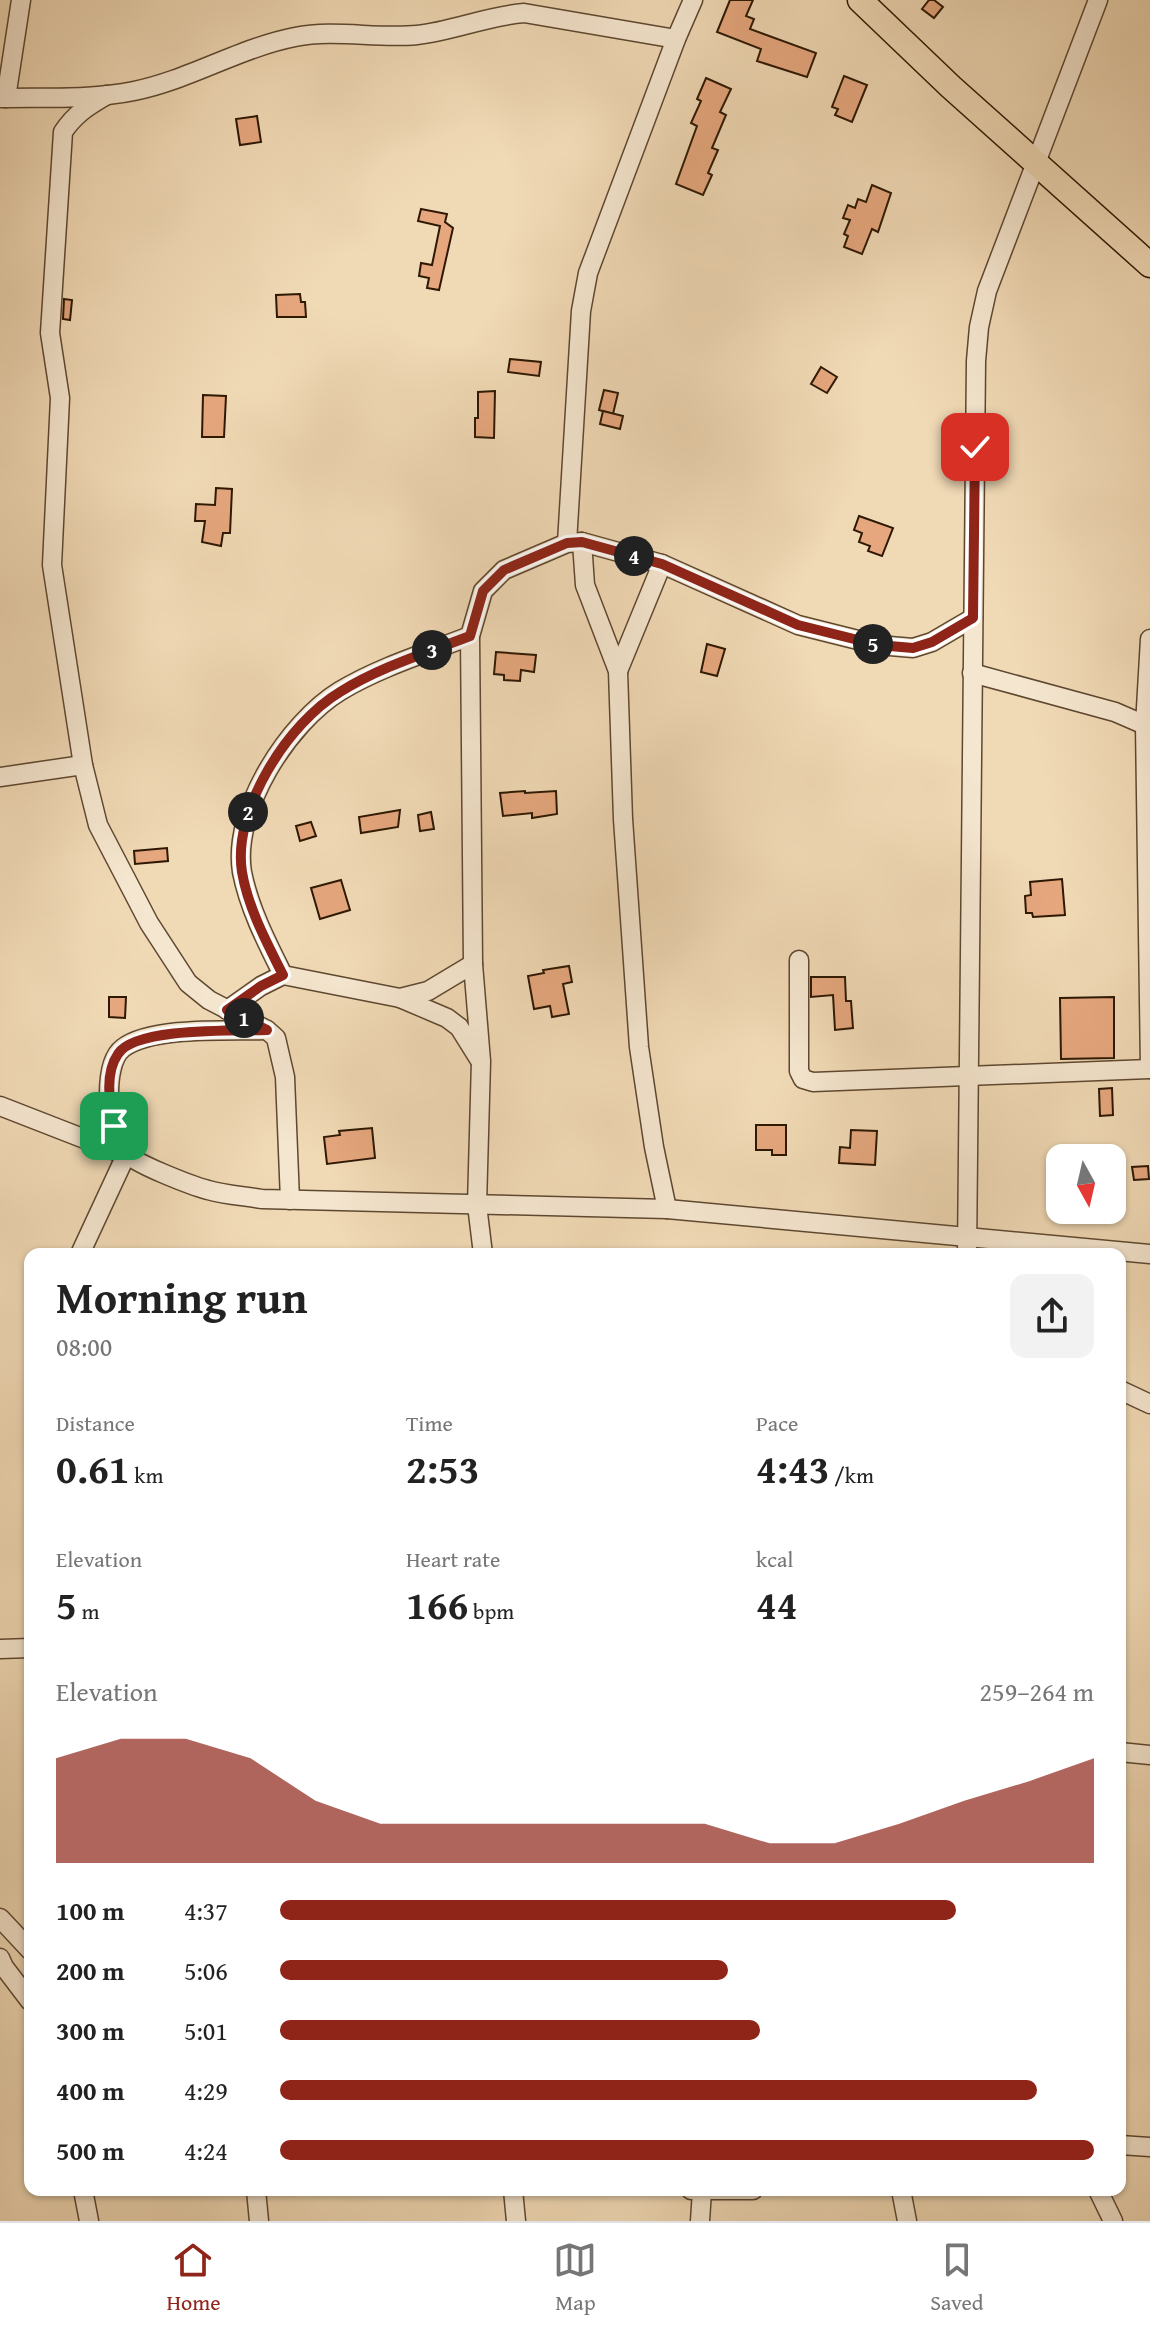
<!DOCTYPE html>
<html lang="en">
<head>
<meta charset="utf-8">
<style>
	body { margin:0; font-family:"Gentium Book Plus",serif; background:#f2f2f2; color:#222; height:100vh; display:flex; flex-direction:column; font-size:30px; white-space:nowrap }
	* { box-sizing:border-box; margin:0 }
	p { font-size:26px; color:#767676 }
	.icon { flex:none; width:44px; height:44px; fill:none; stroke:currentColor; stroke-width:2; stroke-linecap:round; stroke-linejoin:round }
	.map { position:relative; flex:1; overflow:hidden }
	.drawer { position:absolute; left:24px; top:1248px; width:1102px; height:948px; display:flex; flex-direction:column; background:#fff; border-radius:16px; box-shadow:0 2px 6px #0004 }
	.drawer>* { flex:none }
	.needle { width:52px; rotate:172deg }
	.controls { position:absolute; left:1046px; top:1144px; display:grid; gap:16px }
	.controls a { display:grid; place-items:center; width:80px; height:80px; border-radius:16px; background:#fff; box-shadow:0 2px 6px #0004; font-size:40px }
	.pin { position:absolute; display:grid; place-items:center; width:68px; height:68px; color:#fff; margin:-34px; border-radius:16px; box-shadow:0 4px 12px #0006 }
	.km { position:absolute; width:40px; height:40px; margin:-20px; border-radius:50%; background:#222; color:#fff; font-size:22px; line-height:40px; text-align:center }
	.round { display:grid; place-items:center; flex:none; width:84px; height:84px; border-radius:16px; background:#f2f2f2 }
	.overview { display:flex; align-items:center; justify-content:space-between; height:136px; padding:0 32px }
	h1 { font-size:44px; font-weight:700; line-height:60px }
	.stats { display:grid; grid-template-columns:repeat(3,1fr); gap:12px; height:136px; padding:8px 32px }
	.stats div { display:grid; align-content:center }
	.stats b { font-size:40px; font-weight:700 }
	.stats small { font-size:22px; font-weight:400 }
	.stats p { font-size:22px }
	.chart { height:224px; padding:16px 32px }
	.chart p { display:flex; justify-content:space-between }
	.chart svg { width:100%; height:144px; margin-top:8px; fill:#8f2418; opacity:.7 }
	ul { padding:0 32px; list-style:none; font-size:26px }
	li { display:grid; grid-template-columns:128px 96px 1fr; align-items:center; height:60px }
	li i { height:20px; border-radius:10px; background:#8f2418 }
	.menu { display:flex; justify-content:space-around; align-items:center; height:112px; border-top:2px solid #e0e0e0; background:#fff; font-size:22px; color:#767676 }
	.menu a { display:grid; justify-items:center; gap:4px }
	.menu .current { color:#8f2418 }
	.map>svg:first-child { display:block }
	.building { fill:#e6a77e; stroke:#2d1803; stroke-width:2 }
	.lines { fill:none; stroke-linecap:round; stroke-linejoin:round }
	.minor-casing { stroke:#5e4830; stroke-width:21 }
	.major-casing { stroke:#2d1803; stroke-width:27 }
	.minor { stroke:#f5e6cf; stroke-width:18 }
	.major { stroke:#f0d9b5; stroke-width:24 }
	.route-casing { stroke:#fff; stroke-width:16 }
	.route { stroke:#8f2418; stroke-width:10 }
</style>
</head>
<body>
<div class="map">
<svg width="1150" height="2221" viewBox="0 0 1150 2221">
	<rect width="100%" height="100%" fill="#f0d9b5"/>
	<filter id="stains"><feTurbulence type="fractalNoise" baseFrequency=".0025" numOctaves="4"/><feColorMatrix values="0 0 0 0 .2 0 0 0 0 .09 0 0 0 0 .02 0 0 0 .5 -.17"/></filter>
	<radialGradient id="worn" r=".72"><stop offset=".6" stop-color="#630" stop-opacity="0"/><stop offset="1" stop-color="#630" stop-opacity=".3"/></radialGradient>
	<g class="building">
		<polygon points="730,0 753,0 746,16 754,19 750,29 816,53 807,77 757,61 761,49 717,32"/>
		<polygon points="929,0 934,0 943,7 934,18 922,9"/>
		<polygon points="844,76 867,85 852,122 835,115 838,109 832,107"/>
		<polygon points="706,78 731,89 720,112 726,115 712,148 718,150 708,173 712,175 703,195 676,184 697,126 691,123 701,101 697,99"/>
		<polygon points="257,116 261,142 240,145 236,119"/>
		<polygon points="872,185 891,193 878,232 872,229 862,254 844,247 848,236 844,234 850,220 843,218 848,205 855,208 858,199 866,202"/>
		<polygon points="421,209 447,214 445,222 453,228 439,290 427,288 429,278 419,276 421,263 432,265 440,226 418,221"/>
		<polygon points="300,294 301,302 305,302 306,317 277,317 276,295"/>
		<polygon points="64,299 72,300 70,320 63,319"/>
		<polygon points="510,359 541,362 539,376 508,372"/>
		<polygon points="821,367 837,377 827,393 811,384"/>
		<polygon points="604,390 618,393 613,414 599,410"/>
		<polygon points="495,391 494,438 475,437 475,418 478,418 478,392"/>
		<polygon points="203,395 226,396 224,437 202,437"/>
		<polygon points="603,411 623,416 620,429 600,424"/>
		<polygon points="216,488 232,489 230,533 223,533 221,546 202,542 205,521 195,521 196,504 215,505"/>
		<polygon points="859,516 893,528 882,556 868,551 870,546 859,542 862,533 854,530"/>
		<polygon points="707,644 725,649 717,676 701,672"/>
		<polygon points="496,652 536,655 534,672 521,670 520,681 504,680 504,675 494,674"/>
		<polygon points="525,791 525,793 556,791 557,814 532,818 532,813 503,816 500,793"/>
		<polygon points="400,810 398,827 361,833 359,817"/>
		<polygon points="431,812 434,829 420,831 418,815"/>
		<polygon points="311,822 316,836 300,841 296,826"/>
		<polygon points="167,848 168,861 135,864 134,851"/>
		<polygon points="1062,879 1065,915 1033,917 1032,913 1026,913 1025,896 1031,895 1030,882"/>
		<polygon points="341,880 350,910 320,919 311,888"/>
		<polygon points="569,966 572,982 563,984 569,1014 552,1017 550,1006 534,1009 528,976 544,973 543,970"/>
		<polygon points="811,977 845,977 846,1001 851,1001 853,1028 835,1030 833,995 811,997"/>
		<polygon points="109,997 126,997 125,1018 109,1017"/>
		<polygon points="1114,997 1114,1058 1061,1059 1060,998"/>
		<polygon points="1112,1088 1113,1115 1100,1116 1099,1089"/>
		<polygon points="756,1125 786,1125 786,1155 772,1155 772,1150 756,1150"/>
		<polygon points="372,1128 375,1158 327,1164 324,1137 340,1135 339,1131"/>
		<polygon points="851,1130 877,1131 875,1165 839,1163 840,1147 850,1148"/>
		<polygon points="1148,1166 1149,1179 1134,1180 1132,1167"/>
	</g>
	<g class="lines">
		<g class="minor-casing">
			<g id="minor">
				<path d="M 107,95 C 88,106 75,114 63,132 L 50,333 L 60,398 L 52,565 L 83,765 L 98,825 L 149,923 L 188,983 L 209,1000 L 267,1030 L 276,1038 L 285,1077 L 290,1200"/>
				<path d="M 0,98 C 44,97 91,100 134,91 C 189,80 239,48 295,37 C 335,29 376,39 417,35 C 453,31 487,16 524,13 L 676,39"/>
				<polyline points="6,98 21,0"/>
				<polyline points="582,542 585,585 618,671 623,819 639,1047 654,1147 667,1209"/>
				<polyline points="567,543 581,311 588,273 676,39 693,0"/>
				<polyline points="1150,639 1145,725 1150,1069"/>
				<polyline points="618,671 662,564"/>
				<polyline points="972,673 1115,712 1145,725"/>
				<polyline points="0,777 83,765"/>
				<polyline points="799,960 799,1071 803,1079 813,1082 1149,1069"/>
				<path d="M 283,975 C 267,943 249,908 242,872 C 232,810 288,723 340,691 C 380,667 426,653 470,636"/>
				<polyline points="400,998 447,1018 459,1027 479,1059"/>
				<polyline points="227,1010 261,986 283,975 400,998 428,991 473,964"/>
				<path d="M 267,1030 C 230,1031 152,1026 123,1048 C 111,1057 109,1080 109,1094 C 110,1113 114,1136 125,1152 C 132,1163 193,1186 208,1190 C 225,1195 244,1196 262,1199 L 667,1209 L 1150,1254"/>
				<polyline points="0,1106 126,1155 80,1254"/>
				<polyline points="483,1254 477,1205 481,1061 473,964 470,636 483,591 504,570 567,543 582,542 662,564 798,625 878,645 913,648 932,642 973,618"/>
				<polyline points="967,1254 976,361 979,327 987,291 1098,0"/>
				<polyline points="1120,1390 1150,1404"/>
				<polyline points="0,1649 30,1648"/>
				<polyline points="1120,1752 1150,1755"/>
				<polyline points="0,1918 30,1950"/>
				<polyline points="0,1958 4,1967 30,2001"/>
				<polyline points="1120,2145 1150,2147"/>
				<polyline points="83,2190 89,2221"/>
				<polyline points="256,2190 259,2221"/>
				<polyline points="513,2190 516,2221"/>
				<polyline points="691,2190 753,2190"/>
				<polyline points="901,2190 907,2221"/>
				<polyline points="1098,2190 1113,2221"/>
				<polyline points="700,2221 702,2191"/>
			</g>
		</g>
		<g class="major-casing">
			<polyline id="major" points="860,0 951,87 1150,265"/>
		</g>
		<use href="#minor" class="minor"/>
		<use href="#major" class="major"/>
	</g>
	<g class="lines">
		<g class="route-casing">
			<path id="route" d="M 114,1126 C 110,1104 104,1074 118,1054 C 135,1027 236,1031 267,1030 L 227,1010 L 261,986 L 283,975 C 267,943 248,908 242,872 C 232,810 288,723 340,692 C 380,667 426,653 470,636 L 483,591 L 504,570 L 567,543 L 582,542 L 662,564 L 798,625 L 878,645 L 913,648 L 932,642 L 973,618 L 975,447"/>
		</g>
		<use href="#route" class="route"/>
	</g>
	<rect width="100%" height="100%" filter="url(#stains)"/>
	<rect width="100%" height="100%" fill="url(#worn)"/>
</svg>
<div class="controls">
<a><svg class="needle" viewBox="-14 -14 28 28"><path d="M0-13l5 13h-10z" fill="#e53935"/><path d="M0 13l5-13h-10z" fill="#767676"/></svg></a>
</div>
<div class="pin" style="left:114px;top:1126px;background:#1e9e55"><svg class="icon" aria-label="arrive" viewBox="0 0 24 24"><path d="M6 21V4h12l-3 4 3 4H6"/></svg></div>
<div class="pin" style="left:975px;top:447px;background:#d93025"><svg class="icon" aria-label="check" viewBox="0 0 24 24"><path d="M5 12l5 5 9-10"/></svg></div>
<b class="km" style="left:244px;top:1018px">1</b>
<b class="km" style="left:248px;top:812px">2</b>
<b class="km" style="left:432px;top:650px">3</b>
<b class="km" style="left:634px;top:556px">4</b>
<b class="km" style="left:873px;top:644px">5</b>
<section class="drawer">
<div class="overview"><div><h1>Morning run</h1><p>08:00</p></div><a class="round"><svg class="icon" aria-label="share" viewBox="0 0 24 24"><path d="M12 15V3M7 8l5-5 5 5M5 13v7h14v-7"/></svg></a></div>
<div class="stats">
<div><p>Distance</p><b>0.61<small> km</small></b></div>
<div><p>Time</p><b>2:53</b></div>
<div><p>Pace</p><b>4:43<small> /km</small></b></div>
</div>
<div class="stats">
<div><p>Elevation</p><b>5<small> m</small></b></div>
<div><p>Heart rate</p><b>166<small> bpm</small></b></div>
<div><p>kcal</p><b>44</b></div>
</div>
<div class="chart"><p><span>Elevation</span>259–264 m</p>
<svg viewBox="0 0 160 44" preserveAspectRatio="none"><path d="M0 44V12L10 6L20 6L30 12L40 25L50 32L60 32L70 32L80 32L90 32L100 32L110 38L120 38L130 32L140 25L150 19L160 12V44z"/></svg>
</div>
<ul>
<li><b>100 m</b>4:37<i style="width:83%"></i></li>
<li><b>200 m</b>5:06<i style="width:55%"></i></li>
<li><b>300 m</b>5:01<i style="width:59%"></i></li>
<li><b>400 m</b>4:29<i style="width:93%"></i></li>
<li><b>500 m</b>4:24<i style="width:100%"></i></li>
</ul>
</section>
</div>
<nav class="menu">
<a class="current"><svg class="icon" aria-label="home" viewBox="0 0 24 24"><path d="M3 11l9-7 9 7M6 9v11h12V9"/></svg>Home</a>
<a><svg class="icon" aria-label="map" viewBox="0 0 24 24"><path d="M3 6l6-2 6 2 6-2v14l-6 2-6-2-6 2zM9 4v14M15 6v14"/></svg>Map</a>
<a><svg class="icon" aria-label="saved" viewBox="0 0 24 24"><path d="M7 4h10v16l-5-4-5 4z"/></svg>Saved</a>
</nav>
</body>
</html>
